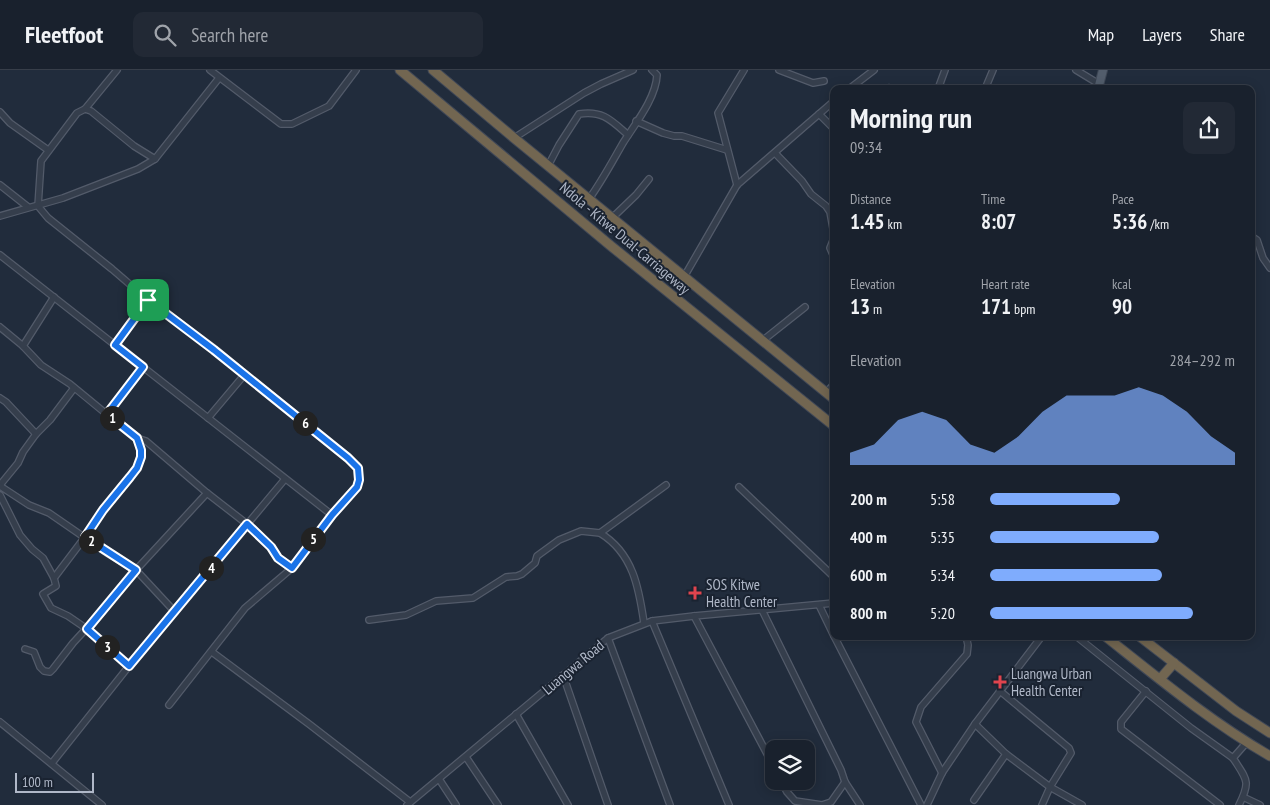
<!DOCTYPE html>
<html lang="en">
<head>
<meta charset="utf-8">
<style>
	body { margin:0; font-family:"PT Sans Narrow",sans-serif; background:#222935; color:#f1f3f6; height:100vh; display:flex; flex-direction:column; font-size:19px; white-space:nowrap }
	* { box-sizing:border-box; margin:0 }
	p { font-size:16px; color:#9fa3aa }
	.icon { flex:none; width:28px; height:28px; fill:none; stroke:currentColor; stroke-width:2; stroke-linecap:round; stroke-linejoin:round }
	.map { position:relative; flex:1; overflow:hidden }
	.drawer { position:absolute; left:830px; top:15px; width:425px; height:555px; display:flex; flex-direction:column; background:#19212d; border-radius:10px; box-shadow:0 2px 12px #0003,0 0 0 1px #373e49 }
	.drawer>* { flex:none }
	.fabs { position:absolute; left:765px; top:670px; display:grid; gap:10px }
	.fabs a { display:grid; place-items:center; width:50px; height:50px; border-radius:10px; background:#19212d; box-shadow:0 2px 12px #0003,0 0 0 1px #373e49; font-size:25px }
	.scale { position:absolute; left:15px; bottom:12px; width:79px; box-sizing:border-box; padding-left:5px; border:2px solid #b0b8c8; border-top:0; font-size:14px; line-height:18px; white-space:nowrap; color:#b0b8c8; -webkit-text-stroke:4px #1a2331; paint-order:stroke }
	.pin { position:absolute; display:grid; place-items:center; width:42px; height:42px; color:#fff; margin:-21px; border-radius:10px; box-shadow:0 2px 8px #0006 }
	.km { position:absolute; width:25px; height:25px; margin:-12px; border-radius:50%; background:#222; color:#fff; font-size:14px; line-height:25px; text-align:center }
	.round { display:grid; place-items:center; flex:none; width:52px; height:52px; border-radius:10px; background:#222935 }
	.headline { display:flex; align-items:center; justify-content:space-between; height:85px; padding:0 20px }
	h1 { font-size:28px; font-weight:700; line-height:38px }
	.metrics { display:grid; grid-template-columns:repeat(3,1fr); gap:8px; height:85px; padding:5px 20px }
	.metrics div { display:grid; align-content:center }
	.metrics b { font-size:21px; font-weight:700 }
	.metrics small { font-size:14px; font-weight:400 }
	.metrics p { font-size:14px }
	.chart { height:140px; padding:10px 20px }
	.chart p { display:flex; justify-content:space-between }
	.chart svg { width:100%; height:90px; margin-top:5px; fill:#7facfd; opacity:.7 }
	ul { padding:0 20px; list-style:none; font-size:16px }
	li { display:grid; grid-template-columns:80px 60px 1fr; align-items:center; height:38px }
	li i { height:12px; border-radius:6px; background:#7facfd }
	header { display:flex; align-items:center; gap:30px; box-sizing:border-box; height:70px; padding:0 25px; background:#19212d; border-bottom:1px solid #373e49 }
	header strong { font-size:24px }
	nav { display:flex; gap:28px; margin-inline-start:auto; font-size:18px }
	.search { width:350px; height:45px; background:#222935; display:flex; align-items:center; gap:12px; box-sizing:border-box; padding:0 18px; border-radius:10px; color:#9fa3aa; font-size:19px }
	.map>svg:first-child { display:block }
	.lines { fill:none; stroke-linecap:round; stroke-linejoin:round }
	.minor-casing { stroke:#535b6a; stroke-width:8 }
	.major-casing { stroke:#3e4755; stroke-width:10 }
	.highway-casing { stroke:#404857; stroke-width:11 }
	.minor { stroke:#353e4c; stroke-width:5.5 }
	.major { stroke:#525d6c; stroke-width:8 }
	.highway { stroke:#726651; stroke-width:9 }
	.route-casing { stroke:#fff; stroke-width:10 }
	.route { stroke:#1a73e8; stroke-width:6 }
	.health-dot { fill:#e0444e; stroke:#1a2331; stroke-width:2 }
	.labels { text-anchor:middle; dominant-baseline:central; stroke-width:4; stroke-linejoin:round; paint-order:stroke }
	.street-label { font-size:15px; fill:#b0b8c8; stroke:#1a2331 }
	.poi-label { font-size:15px; fill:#b0b8c8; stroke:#1a2331; text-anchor:start }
</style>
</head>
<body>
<header>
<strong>Fleetfoot</strong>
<div class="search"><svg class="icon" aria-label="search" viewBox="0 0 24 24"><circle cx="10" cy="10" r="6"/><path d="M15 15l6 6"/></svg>Search here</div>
<nav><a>Map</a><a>Layers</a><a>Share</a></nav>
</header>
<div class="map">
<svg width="1270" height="735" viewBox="0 0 1270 735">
	<rect width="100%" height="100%" fill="#212c3c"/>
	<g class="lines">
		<g class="minor-casing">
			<g id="minor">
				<polyline points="210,0 281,54 292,54 329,36 356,0"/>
				<polyline points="779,0 813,13 824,11"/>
				<polyline points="1076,0 1099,14"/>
				<polyline points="889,18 890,19"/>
				<polyline points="849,19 874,0"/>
				<polyline points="938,19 945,0"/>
				<polyline points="985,19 993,0"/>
				<polyline points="85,39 117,0"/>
				<polyline points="0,42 10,53 48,80"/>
				<polyline points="819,44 834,59"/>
				<polyline points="636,51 663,63 674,66 682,66 727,80"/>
				<polyline points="514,68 584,23 601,14 633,0"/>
				<polyline points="775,83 802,111 811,124 826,136 830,142 834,164"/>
				<path d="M 155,89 L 134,76 L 91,41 L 85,39 L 77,43 L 41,91 L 38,136 L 48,148 L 112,199 L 148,230 L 215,279 L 348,388 C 357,397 363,404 357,417 L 332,445 L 292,498 L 245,538 L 169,635"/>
				<path d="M 548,96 L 559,75 L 579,44 C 603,40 612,51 628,65"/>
				<polyline points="0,115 28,137"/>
				<polyline points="737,115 718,43 744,0"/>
				<path d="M 589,129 C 602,111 612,92 623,73 C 635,54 656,28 657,5 L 652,0"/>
				<polyline points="0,146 63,128 138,99 155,89 219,8"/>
				<polyline points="612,148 636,125 649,109"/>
				<polyline points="1251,166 1257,170 1263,188 1270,198"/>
				<polyline points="834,168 830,178 834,187"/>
				<polyline points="0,185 332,445"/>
				<polyline points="684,207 737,115 834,31"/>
				<polyline points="0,257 23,276 41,295 70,314 126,360 137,368 146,371 207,423 247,454 271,477 278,488 292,498"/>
				<polyline points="762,271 805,237"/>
				<polyline points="115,275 148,230"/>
				<polyline points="23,276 54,227"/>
				<polyline points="826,323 834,314"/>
				<polyline points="0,328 6,332 36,364"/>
				<polyline points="107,344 143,297"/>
				<polyline points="208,348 245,304"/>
				<polyline points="0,415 18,393 23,382 36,364 50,350 74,318"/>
				<polyline points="0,416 29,435 49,443 107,483 136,500 175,542"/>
				<polyline points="739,417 834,507"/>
				<polyline points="0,425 20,465 32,479 43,488 54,508 56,516 43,524 51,538 68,546 87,559 129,596"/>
				<polyline points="54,508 85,467 103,440 117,424 137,398 141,387 141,380 137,368"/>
				<polyline points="819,535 834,566"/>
				<polyline points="762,540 841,700 845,712 860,735"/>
				<polyline points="694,546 774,697"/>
				<polyline points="369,550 406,545 436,531 473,528 506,507 517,506 522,504 535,493 537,486 559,470 581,461 600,463"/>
				<polyline points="652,551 729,735"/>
				<path d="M 644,553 C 639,518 633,483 600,463 L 666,415"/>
				<polyline points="834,566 921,735"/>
				<polyline points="1076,566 1191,658 1233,688 1247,672"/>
				<polyline points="608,568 670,735"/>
				<polyline points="25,579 34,582 40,597 44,601 50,602 53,599 73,573 108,535 136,500 207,423"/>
				<polyline points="212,582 309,654 410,732"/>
				<polyline points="563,605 608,735"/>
				<polyline points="1000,621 1069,678 1071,683 1050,717 1082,735"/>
				<polyline points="1146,621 1121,652 1121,659 1220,735"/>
				<polyline points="516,644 568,735"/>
				<polyline points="0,652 102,735"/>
				<polyline points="975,654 1006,684 1050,717 1042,735"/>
				<polyline points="466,687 498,735"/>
				<path d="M 1233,688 C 1247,710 1251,711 1239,735"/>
				<polyline points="52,693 129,596 285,409"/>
				<polyline points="942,703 916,652 921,637 967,584 968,575 966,566"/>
				<polyline points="439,709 456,735"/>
				<polyline points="781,711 787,722 795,731 822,735 831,732 845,712"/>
				<polyline points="1243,727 1260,735"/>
				<polyline points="974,730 1006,684"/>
				<polyline points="407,735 608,568 652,551 694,546 834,533"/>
				<polyline points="927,735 942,703 975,654 1042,566"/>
			</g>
		</g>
		<g class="major-casing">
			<polyline id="major" points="1098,19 1103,0"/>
		</g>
		<g class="highway-casing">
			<g id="highway">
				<polyline points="400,0 611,176 834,356"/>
				<polyline points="433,0 514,68 834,329"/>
				<path d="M 1105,566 C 1158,608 1211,652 1270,686"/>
				<polyline points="1139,566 1236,641 1270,663"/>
				<polyline points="1160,609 1174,593"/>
			</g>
		</g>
		<use href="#minor" class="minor"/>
		<use href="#major" class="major"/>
		<use href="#highway" class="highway"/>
	</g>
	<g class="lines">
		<g class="route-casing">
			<polygon id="route" points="148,230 214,280 348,388 358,398 359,410 357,417 332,445 292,498 278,488 271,477 247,454 129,596 87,559 136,500 85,467 103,440 130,407 137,398 141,387 141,380 137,368 107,344 143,297 115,275"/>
		</g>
		<use href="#route" class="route"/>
	</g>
	<g class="health-dot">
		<path d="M692.5 515.5h5v5h5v5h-5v5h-5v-5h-5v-5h5z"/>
		<path d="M997.5 604.5h5v5h5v5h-5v5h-5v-5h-5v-5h5z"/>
	</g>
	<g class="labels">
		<g class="street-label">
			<text transform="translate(625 168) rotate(40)">Ndola - Kitwe Dual-Carriageway</text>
			<text transform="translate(573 597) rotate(-40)">Luangwa Road</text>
		</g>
		<g class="poi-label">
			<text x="706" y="514">SOS Kitwe<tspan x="706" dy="17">Health Center</tspan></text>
			<text x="1011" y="603">Luangwa Urban<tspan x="1011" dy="17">Health Center</tspan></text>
		</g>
	</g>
</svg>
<div class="fabs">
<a><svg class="icon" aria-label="layers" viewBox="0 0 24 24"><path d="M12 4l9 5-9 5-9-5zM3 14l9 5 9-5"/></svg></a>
</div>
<div class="scale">100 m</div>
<div class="pin" style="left:148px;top:230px;background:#1e9e55"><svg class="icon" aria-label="arrive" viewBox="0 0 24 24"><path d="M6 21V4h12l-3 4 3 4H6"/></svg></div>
<b class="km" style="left:112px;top:348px">1</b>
<b class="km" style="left:91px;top:471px">2</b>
<b class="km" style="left:107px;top:577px">3</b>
<b class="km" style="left:211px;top:498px">4</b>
<b class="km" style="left:313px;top:469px">5</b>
<b class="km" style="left:305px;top:353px">6</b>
<section class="drawer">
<div class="headline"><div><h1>Morning run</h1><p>09:34</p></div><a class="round"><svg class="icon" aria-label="share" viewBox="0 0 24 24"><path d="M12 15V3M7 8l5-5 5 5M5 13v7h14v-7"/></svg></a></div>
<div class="metrics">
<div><p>Distance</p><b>1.45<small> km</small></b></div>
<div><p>Time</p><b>8:07</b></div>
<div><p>Pace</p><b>5:36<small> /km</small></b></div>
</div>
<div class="metrics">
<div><p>Elevation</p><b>13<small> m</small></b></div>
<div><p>Heart rate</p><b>171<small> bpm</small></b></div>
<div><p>kcal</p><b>90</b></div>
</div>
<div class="chart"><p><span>Elevation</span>284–292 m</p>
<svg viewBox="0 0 160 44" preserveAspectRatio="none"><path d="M0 44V38L10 34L20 22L30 18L40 22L50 34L60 38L70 30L80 18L90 10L100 10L110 10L120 6L130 10L140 18L150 30L160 38V44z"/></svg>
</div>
<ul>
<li><b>200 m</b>5:58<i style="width:53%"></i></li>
<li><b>400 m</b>5:35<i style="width:69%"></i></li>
<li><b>600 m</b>5:34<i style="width:70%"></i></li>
<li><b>800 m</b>5:20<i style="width:83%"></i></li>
</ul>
</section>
</div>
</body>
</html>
